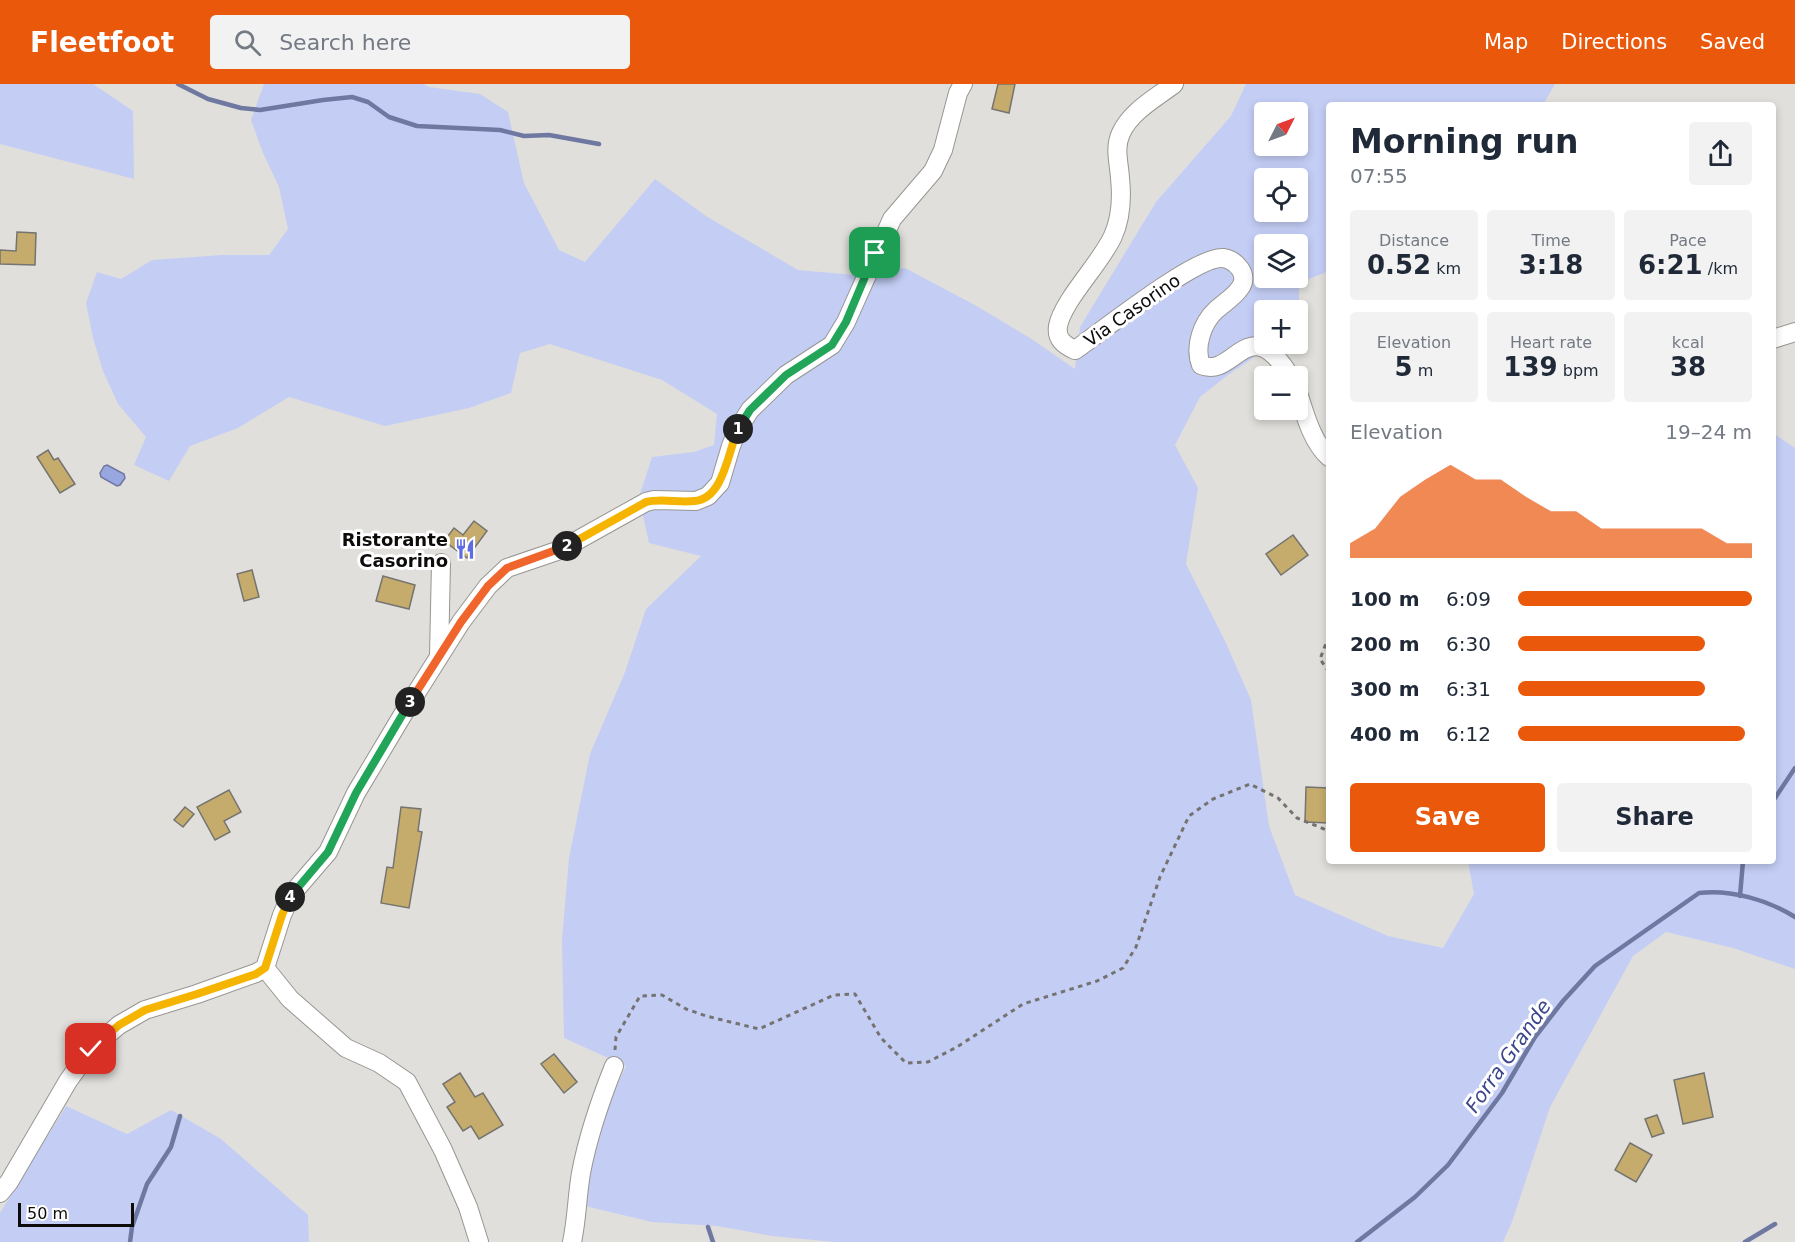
<!DOCTYPE html>
<html lang="en">
<head>
<meta charset="utf-8">
<style>
	body { margin:0; font-family:"DejaVu Sans",sans-serif; background:#f2f2f3; color:#1f2937; height:100vh; display:flex; flex-direction:column; font-size:22px; white-space:nowrap }
	* { box-sizing:border-box; margin:0 }
	p { font-size:20px; color:#747a83 }
	.icon { flex:none; width:33px; height:33px; fill:none; stroke:currentColor; stroke-width:2; stroke-linecap:round; stroke-linejoin:round }
	.map { position:relative; flex:1; overflow:hidden }
	.side { position:absolute; left:1326px; top:18px; width:450px; height:762px; display:flex; flex-direction:column; background:#fff; border-radius:6px; box-shadow:0 3px 9px #0003 }
	.side>* { flex:none }
	.needle { width:39px; rotate:48deg }
	.fabs { position:absolute; left:1254px; top:18px; display:grid; gap:12px }
	.fabs a { display:grid; place-items:center; width:54px; height:54px; border-radius:6px; background:#fff; box-shadow:0 3px 9px #0003; font-size:30px }
	.scale { position:absolute; left:18px; bottom:15px; width:116px; box-sizing:border-box; padding-left:6px; border:3px solid #0d0c0b; border-top:0; font-size:16px; line-height:21px; white-space:nowrap; color:#0d0c0b; -webkit-text-stroke:4px #fff; paint-order:stroke }
	.pin { position:absolute; display:grid; place-items:center; width:51px; height:51px; color:#fff; margin:-26px; border-radius:12px; box-shadow:0 3px 9px #0006 }
	.km { position:absolute; width:30px; height:30px; margin:-15px; border-radius:50%; background:#222; color:#fff; font-size:16px; line-height:30px; text-align:center }
	.round { display:grid; place-items:center; flex:none; width:63px; height:63px; border-radius:6px; background:#f2f2f3 }
	.overview { display:flex; align-items:center; justify-content:space-between; height:102px; padding:0 24px }
	h1 { font-size:33px; font-weight:800; line-height:45px }
	.figures { display:grid; grid-template-columns:repeat(3,1fr); gap:9px; height:102px; padding:6px 24px }
	.figures div { display:grid; align-content:center; border-radius:6px; background:#f2f2f3; text-align:center }
	.figures b { font-size:26px; font-weight:800 }
	.figures small { font-size:16px; font-weight:400 }
	.figures p { font-size:16px }
	.chart { height:168px; padding:12px 24px }
	.chart p { display:flex; justify-content:space-between }
	.chart svg { width:100%; height:108px; margin-top:6px; fill:#ea580c; opacity:.7 }
	.action { display:flex; gap:12px; margin-top:auto; padding:12px 24px }
	.action a { flex:1; height:69px; border-radius:6px; background:#ea580c; color:#fff; font-size:24px; font-weight:800; line-height:69px; text-align:center }
	.action a+a { background:#f2f2f3; color:#1f2937 }
	ul { padding:0 24px; list-style:none; font-size:20px }
	li { display:grid; grid-template-columns:96px 72px 1fr; align-items:center; height:45px }
	li i { height:15px; border-radius:8px; background:#ea580c }
	header { display:flex; align-items:center; gap:36px; box-sizing:border-box; height:84px; padding:0 30px; background:#ea580c; color:#fff }
	header strong { font-size:28px }
	nav { display:flex; gap:33px; margin-inline-start:auto; font-size:21px }
	.search { width:420px; height:54px; background:#f2f2f3; display:flex; align-items:center; gap:15px; box-sizing:border-box; padding:0 21px; border-radius:6px; color:#747a83; font-size:22px }
	.map>svg:first-child { display:block }
	.green { fill:#c4cef5; fill-rule:evenodd }
	.water { fill:#99a7e1; stroke:#6f78a1; stroke-width:1.5 }
	.lines { fill:none; stroke-linecap:round; stroke-linejoin:round }
	.stream { stroke:#6f78a1; stroke-width:4.5 }
	.building { fill:#c5ac6d; stroke:#757470; stroke-width:1.5 }
	.minor-casing { stroke:#979692; stroke-width:20 }
	.path { stroke:#757371; stroke-width:3; stroke-dasharray:4.5 4.5; stroke-linecap:butt }
	.minor { stroke:#fff; stroke-width:18 }
	.split-1-casing { stroke:#fff; stroke-width:12 }
	.split-2-casing { stroke:#fff; stroke-width:12 }
	.split-3-casing { stroke:#fff; stroke-width:12 }
	.split-4-casing { stroke:#fff; stroke-width:12 }
	.split-5-casing { stroke:#fff; stroke-width:12 }
	.split-1 { stroke:#22a559; stroke-width:8 }
	.split-2 { stroke:#f5b400; stroke-width:8 }
	.split-3 { stroke:#f0652b; stroke-width:8 }
	.split-4 { stroke:#22a559; stroke-width:8 }
	.split-5 { stroke:#f5b400; stroke-width:8 }
	.labels { text-anchor:middle; dominant-baseline:central; stroke-width:6; stroke-linejoin:round; paint-order:stroke }
	.street-label { font-size:18px; fill:#0d0c0b; stroke:#fff }
	.poi-label { font-size:18px; font-weight:bold; fill:#0d0c0b; stroke:#fff; text-anchor:end }
	.water-label { font-size:20px; font-style:italic; fill:#3b468c; stroke:#fff }
</style>
</head>
<body>
<header>
<strong>Fleetfoot</strong>
<div class="search"><svg class="icon" aria-label="search" viewBox="0 0 24 24"><circle cx="10" cy="10" r="6"/><path d="M15 15l6 6"/></svg>Search here</div>
<nav><a>Map</a><a>Directions</a><a>Saved</a></nav>
</header>
<div class="map">
<svg width="1795" height="1158" viewBox="0 0 1795 1158">
	<rect width="100%" height="100%" fill="#e1dfdb"/>
	<g class="green">
		<polygon points="0,0 93,0 133,27 134,95 0,60"/>
		<path d="M 264,0 L 423,0 L 429,3 L 480,10 L 508,28 L 524,99 L 559,166 L 585,178 L 655,95 L 706,132 L 798,186 L 855,191 L 905,184 L 973,220 L 1030,254 L 1075,285 L 1080,243 L 1156,118 L 1231,32 L 1246,0 L 1555,0 L 1543,21 L 1329,21 L 1329,187 L 1299,199 L 1299,242 L 1298,243 L 1298,226 L 1264,226 L 1264,260 L 1274,260 L 1228,291 L 1200,313 L 1175,361 L 1198,404 L 1186,480 L 1225,557 L 1251,616 L 1269,742 L 1295,811 L 1388,852 L 1443,864 L 1474,810 L 1468,777 L 1773,777 L 1773,535 L 1776,534 L 1775,496 L 1773,492 L 1773,349 L 1795,364 L 1795,885 L 1733,864 L 1666,848 L 1633,872 L 1550,1023 L 1512,1138 L 1503,1158 L 835,1158 L 772,1152 L 717,1142 L 652,1138 L 585,1122 L 597,1044 L 626,982 L 564,954 L 562,856 L 569,774 L 590,670 L 625,588 L 646,525 L 701,472 L 649,459 L 639,413 L 652,373 L 694,368 L 714,361 L 717,330 L 662,296 L 550,260 L 520,269 L 511,309 L 469,324 L 385,342 L 289,313 L 238,344 L 190,362 L 169,397 L 134,381 L 146,353 L 118,320 L 103,287 L 93,254 L 86,219 L 97,188 L 121,195 L 152,176 L 222,171 L 269,171 L 288,145 L 279,103 L 263,69 L 251,36 ZM 1264,28 L 1298,28 L 1298,62 L 1264,62 ZM 1264,94 L 1298,94 L 1298,128 L 1264,128 ZM 1264,160 L 1298,160 L 1298,194 L 1264,194 Z"/>
		<polygon points="66,1022 127,1050 171,1026 221,1055 308,1131 309,1158 0,1158 0,1129"/>
	</g>
	<polygon class="water" points="107,381 124,390 125,394 120,401 117,402 101,393 100,389 104,382"/>
	<g class="lines">
		<g class="stream">
			<polyline points="178,0 208,15 241,24 260,26 323,16 352,13 368,18 389,33 417,42 500,46 524,52 549,51 599,60"/>
			<polyline points="1773,717 1795,684"/>
			<polyline points="1740,812 1743,777"/>
			<polyline points="708,1143 713,1158"/>
			<polyline points="130,1158 132,1143 147,1100 171,1063 180,1032"/>
			<path d="M 1357,1158 L 1415,1113 L 1448,1081 L 1502,1009 L 1535,953 L 1563,917 L 1595,882 L 1699,809 C 1730,805 1768,816 1795,833"/>
			<polyline points="1745,1158 1775,1140"/>
		</g>
	</g>
	<g class="building">
		<polygon points="998,0 1015,0 1009,29 992,25"/>
		<polygon points="17,148 36,149 35,181 0,180 0,166 16,167"/>
		<polygon points="48,366 54,376 58,374 75,400 60,409 37,373"/>
		<polygon points="474,437 487,447 467,474 444,457 454,444 463,451"/>
		<polygon points="1293,451 1308,471 1281,491 1266,470"/>
		<polygon points="252,486 259,513 244,517 237,490"/>
		<polygon points="383,492 415,501 409,525 376,517"/>
		<polygon points="1306,703 1329,704 1329,739 1305,738"/>
		<polygon points="229,706 241,728 224,737 230,748 215,756 197,723"/>
		<polygon points="185,723 194,730 183,743 174,736"/>
		<polygon points="401,723 421,725 418,747 422,748 409,824 381,819 387,783 393,784"/>
		<polygon points="554,970 577,998 564,1009 541,980"/>
		<polygon points="460,989 475,1013 483,1009 503,1041 479,1055 471,1042 463,1047 447,1023 455,1018 443,1000"/>
		<polygon points="1704,989 1713,1033 1683,1040 1674,996"/>
		<polygon points="1657,1031 1664,1049 1652,1053 1645,1035"/>
		<polygon points="1630,1059 1652,1071 1636,1098 1615,1086"/>
	</g>
	<g class="lines">
		<g class="minor-casing">
			<g id="minor">
				<path d="M 1174,0 C 1156,14 1131,27 1121,49 C 1114,64 1119,78 1120,94 C 1122,113 1121,134 1113,152 C 1101,179 1063,216 1058,242 C 1056,255 1064,261 1075,266 C 1101,248 1197,171 1223,174 C 1236,176 1250,191 1240,204 C 1235,212 1224,219 1216,226 C 1202,239 1194,263 1201,281 C 1234,296 1248,224 1290,292"/>
				<polyline points="1773,255 1795,248"/>
				<path d="M 1298,309 C 1305,330 1312,358 1329,373"/>
				<polyline points="439,571 441,479"/>
				<polyline points="265,884 290,915 346,964 379,979 407,998 443,1066 468,1123 479,1158"/>
				<polyline points="0,1109 9,1098 68,997 91,965 119,941 145,926 197,910 256,889 265,884 282,831 291,811 328,768 356,709 408,622 461,538 488,502 507,484 560,466 646,418 654,416 696,417 708,412 720,399 731,362 738,345 750,326 786,291 832,261 846,238 892,135 933,87 943,66 958,9 963,0"/>
				<path d="M 572,1158 C 577,1135 577,1112 581,1089 C 588,1052 600,1017 614,982"/>
			</g>
		</g>
		<g class="path">
			<polyline points="1329,552 1320,575 1329,588"/>
			<polyline points="615,966 616,953 640,912 662,911 686,925 706,932 759,945 834,911 855,910 881,954 906,979 928,978 957,963 1023,920 1097,897 1123,884 1136,863 1160,793 1189,732 1213,715 1250,700 1278,714 1297,734 1329,747"/>
		</g>
		<use href="#minor" class="minor"/>
	</g>
	<g class="lines">
		<g class="split-1-casing">
			<polyline id="split-1" points="738,345 750,326 786,291 832,261 846,238 875,169"/>
		</g>
		<g class="split-2-casing">
			<path id="split-2" d="M 567,462 L 646,418 C 662,414 678,419 694,417 C 724,415 728,367 738,345"/>
		</g>
		<g class="split-3-casing">
			<polyline id="split-3" points="410,618 461,538 488,502 507,484 567,462"/>
		</g>
		<g class="split-4-casing">
			<polyline id="split-4" points="290,813 328,768 356,709 410,618"/>
		</g>
		<g class="split-5-casing">
			<polyline id="split-5" points="91,965 119,941 145,926 197,910 256,890 265,884 282,831 290,813"/>
		</g>
		<use href="#split-1" class="split-1"/>
		<use href="#split-2" class="split-2"/>
		<use href="#split-3" class="split-3"/>
		<use href="#split-4" class="split-4"/>
		<use href="#split-5" class="split-5"/>
	</g>
	<defs>
		<g id="restaurant-bare" transform="scale(1.62)"><path d="M-5-6h1v4h1v-4h1v4h1v-4h1v5L-1.5 .5V6h-2V.5L-5-1ZM5-6V6H3V1.5H1.5Q1.5-4 5-6Z" fill="#5d6de5" stroke="#fff" stroke-width="2.5" paint-order="stroke"/></g>
	</defs>
	<g fill-rule="evenodd">
		<use href="#restaurant-bare" x="465" y="465"/>
	</g>
	<g class="labels">
		<g class="street-label">
			<text transform="translate(1132 226) rotate(-35)">Via Casorino</text>
		</g>
		<g class="poi-label">
			<text x="448" y="455">Ristorante<tspan x="448" dy="21">Casorino</tspan></text>
		</g>
		<g class="water-label">
			<text transform="translate(1508 972) rotate(-55)">Forra Grande</text>
		</g>
	</g>
</svg>
<div class="fabs">
<a><svg class="needle" viewBox="-14 -14 28 28"><path d="M0-13l5 13h-10z" fill="#e53935"/><path d="M0 13l5-13h-10z" fill="#747a83"/></svg></a>
<a><svg class="icon" aria-label="locate" viewBox="0 0 24 24"><circle cx="12" cy="12" r="6"/><path d="M12 2v4M12 18v4M2 12h4M18 12h4"/></svg></a>
<a><svg class="icon" aria-label="layers" viewBox="0 0 24 24"><path d="M12 4l9 5-9 5-9-5zM3 14l9 5 9-5"/></svg></a>
<a>+</a>
<a>−</a>
</div>
<div class="scale">50 m</div>
<div class="pin" style="left:875px;top:169px;background:#1e9e55"><svg class="icon" aria-label="arrive" viewBox="0 0 24 24"><path d="M6 21V4h12l-3 4 3 4H6"/></svg></div>
<div class="pin" style="left:91px;top:965px;background:#d93025"><svg class="icon" aria-label="check" viewBox="0 0 24 24"><path d="M5 12l5 5 9-10"/></svg></div>
<b class="km" style="left:738px;top:345px">1</b>
<b class="km" style="left:567px;top:462px">2</b>
<b class="km" style="left:410px;top:618px">3</b>
<b class="km" style="left:290px;top:813px">4</b>
<section class="side">
<div class="overview"><div><h1>Morning run</h1><p>07:55</p></div><a class="round"><svg class="icon" aria-label="share" viewBox="0 0 24 24"><path d="M12 15V3M7 8l5-5 5 5M5 13v7h14v-7"/></svg></a></div>
<div class="figures">
<div><p>Distance</p><b>0.52<small> km</small></b></div>
<div><p>Time</p><b>3:18</b></div>
<div><p>Pace</p><b>6:21<small> /km</small></b></div>
</div>
<div class="figures">
<div><p>Elevation</p><b>5<small> m</small></b></div>
<div><p>Heart rate</p><b>139<small> bpm</small></b></div>
<div><p>kcal</p><b>38</b></div>
</div>
<div class="chart"><p><span>Elevation</span>19–24 m</p>
<svg viewBox="0 0 160 44" preserveAspectRatio="none"><path d="M0 44V38L10 32L20 19L30 12L40 6L50 12L60 12L70 19L80 25L90 25L100 32L110 32L120 32L130 32L140 32L150 38L160 38V44z"/></svg>
</div>
<ul>
<li><b>100 m</b>6:09<i style="width:100%"></i></li>
<li><b>200 m</b>6:30<i style="width:80%"></i></li>
<li><b>300 m</b>6:31<i style="width:80%"></i></li>
<li><b>400 m</b>6:12<i style="width:97%"></i></li>
</ul>
<div class="action"><a>Save</a><a>Share</a></div>
</section>
</div>
</body>
</html>
